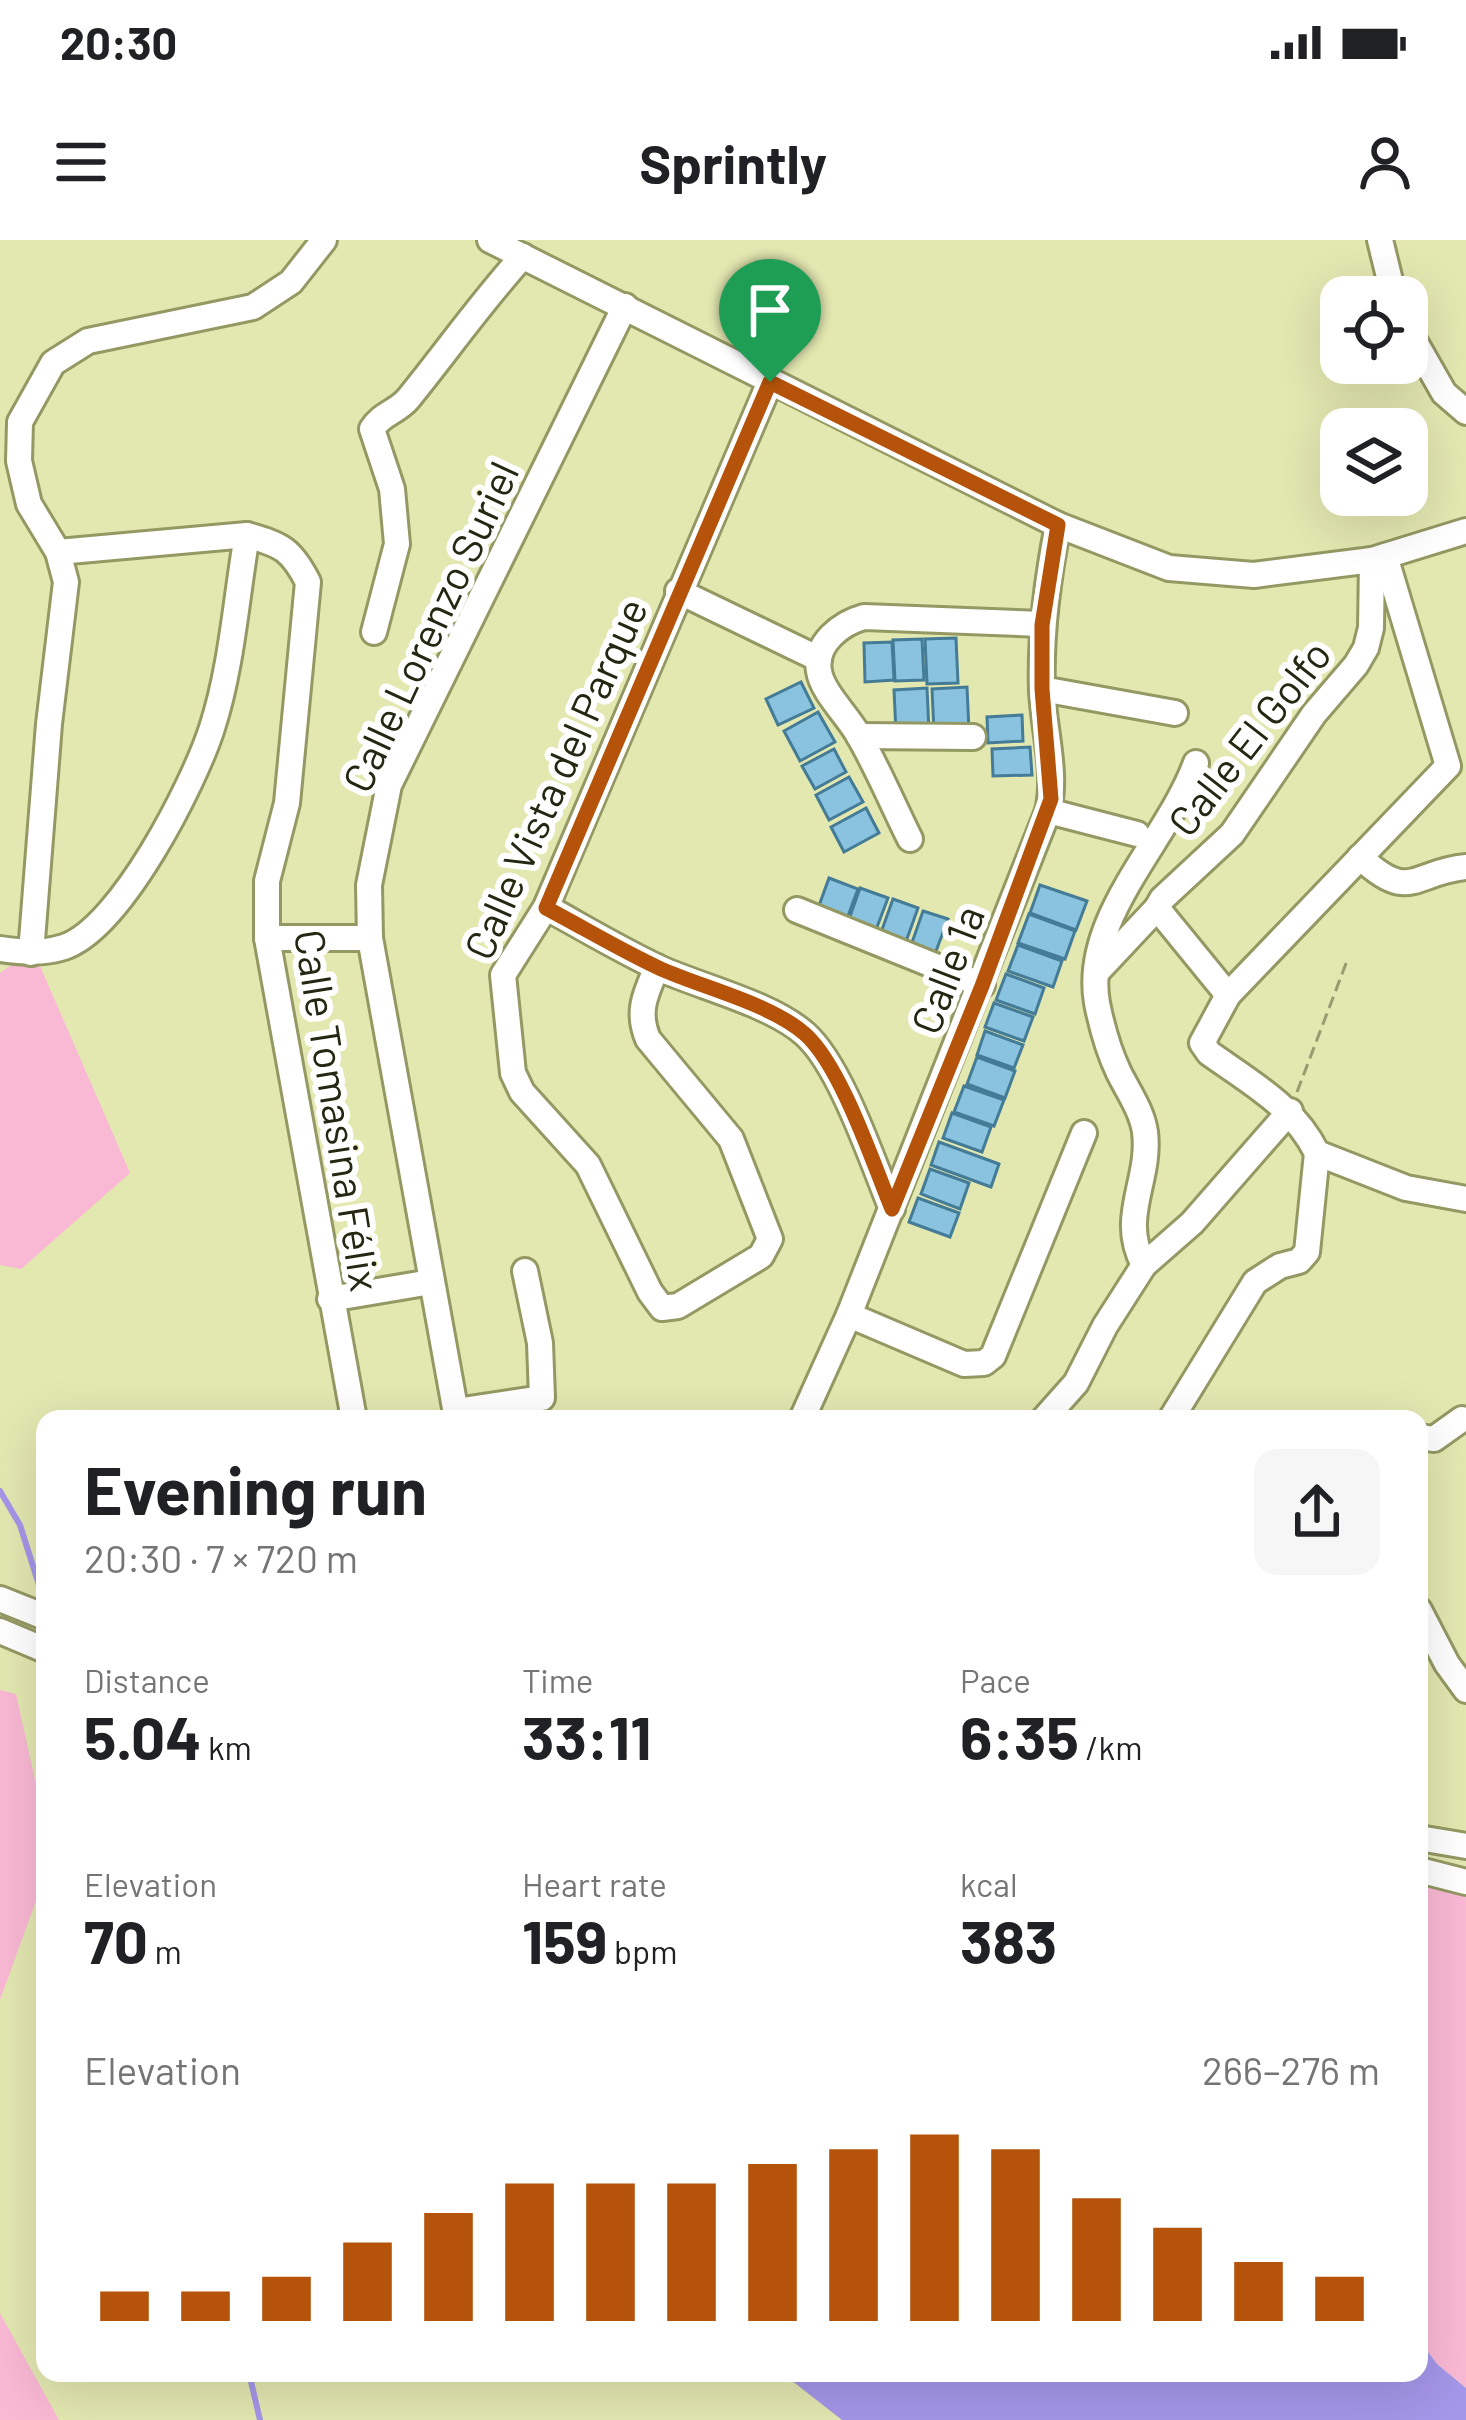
<!DOCTYPE html>
<html lang="en">
<head>
<meta charset="utf-8">
<style>
	body { margin:0; font-family:Barlow,sans-serif; background:#f6f6f6; color:#202124; height:100vh; display:flex; flex-direction:column; font-size:45px; white-space:nowrap }
	* { box-sizing:border-box; margin:0 }
	p { font-size:39px; color:#757577 }
	.icon { flex:none; width:66px; height:66px; fill:none; stroke:currentColor; stroke-width:2; stroke-linecap:round; stroke-linejoin:round }
	.map { position:relative; flex:1; overflow:hidden }
	.sheet { position:absolute; left:36px; top:1170px; width:1392px; height:972px; display:flex; flex-direction:column; background:#fff; border-radius:24px; box-shadow:0 12px 48px #0002 }
	.sheet>* { flex:none }
	.fabs { position:absolute; left:1320px; top:36px; display:grid; gap:24px }
	.fabs a { display:grid; place-items:center; width:108px; height:108px; border-radius:24px; background:#fff; box-shadow:0 12px 48px #0002; font-size:60px }
	.pin { position:absolute; display:grid; place-items:center; width:102px; height:102px; color:#fff; margin:-123px -51px; border-radius:50% 50% 50% 0; rotate:-45deg; box-shadow:0 0 12px #0007 }
	.pin .icon { rotate:45deg }
	.round { display:grid; place-items:center; flex:none; width:126px; height:126px; border-radius:24px; background:#f6f6f6 }
	.head { display:flex; align-items:center; justify-content:space-between; height:204px; padding:0 48px }
	h1 { font-size:66px; font-weight:700; line-height:90px }
	.stats { display:grid; grid-template-columns:repeat(3,1fr); gap:18px; height:204px; padding:12px 48px }
	.stats div { display:grid; align-content:center }
	.stats b { font-size:60px; font-weight:700 }
	.stats small { font-size:33px; font-weight:400 }
	.stats p { font-size:33px }
	.chart { height:336px; padding:24px 48px }
	.chart p { display:flex; justify-content:space-between }
	.chart svg { width:100%; height:216px; margin-top:12px; stroke:#b45309; stroke-width:6 }
	.status { display:flex; justify-content:space-between; align-items:center; height:84px; padding:0 60px; background:#fff; direction:ltr }
	.status svg { height:33px; fill:currentColor }
	header { display:flex; justify-content:space-between; align-items:center; height:156px; padding:0 48px; background:#fff; font-size:54px; font-weight:700 }
	.map>svg:first-child { display:block }
	.green { fill:#f9b8d4 }
	.water { fill:#a496e8 }
	.lines { fill:none; stroke-linecap:round; stroke-linejoin:round }
	.stream { stroke:#a496e8; stroke-width:6 }
	.building { fill:#8ac3e0; stroke:#447b96; stroke-width:3 }
	.minor-casing { stroke:#949863; stroke-width:30 }
	.path { stroke:#999c72; stroke-width:3; stroke-dasharray:12 6; stroke-linecap:butt }
	.minor { stroke:#fff; stroke-width:24 }
	.route-casing { stroke:#fff; stroke-width:24 }
	.route { stroke:#b45309; stroke-width:15 }
	.labels { text-anchor:middle; dominant-baseline:central; stroke-width:12; stroke-linejoin:round; paint-order:stroke }
	.street-label { font-size:42px; fill:#262712; stroke:#fff }
</style>
</head>
<body>
<div class="status"><b>20:30</b><svg viewBox="0 0 49 12"><path d="M0 12V9h3v3zM5 12V6h3v6zM10 12V3h3v9zM15 12V0h3v12zM26 1h20v11H26zM47 4h2v5h-2z"/></svg></div>
<header><svg class="icon" aria-label="menu" viewBox="0 0 24 24"><path d="M4 6h16M4 12h16M4 18h16"/></svg>Sprintly<svg class="icon" aria-label="person" viewBox="0 0 24 24"><circle cx="12" cy="8" r="4"/><path d="M4 21q1-7 8-7t8 7"/></svg></header>
<div class="map">
<svg width="1466" height="2180" viewBox="0 0 1466 2180">
	<rect width="100%" height="100%" fill="#e3e7b0"/>
	<g class="green">
		<polygon points="33,710 130,933 21,1029 0,1025 0,733"/>
		<polygon points="0,1450 16,1454 45,1585 45,1636 0,1760"/>
		<polygon points="1419,1645 1438,1646 1466,1657 1466,2148 1437,2124 1419,2100"/>
		<polygon points="0,2073 59,2180 0,2180"/>
	</g>
	<polygon class="water" points="1419,2100 1437,2124 1466,2148 1466,2180 842,2180 782,2133 1419,2133"/>
	<g class="lines">
		<g class="stream">
			<polyline points="0,1251 20,1285 45,1364"/>
			<polyline points="249,2133 260,2180"/>
		</g>
	</g>
	<g class="building">
		<polygon points="956,398 958,443 927,444 925,399"/>
		<polygon points="922,399 924,440 895,441 893,400"/>
		<polygon points="892,402 894,440 865,442 864,403"/>
		<polygon points="801,442 814,468 778,485 766,459"/>
		<polygon points="967,447 969,491 934,492 932,449"/>
		<polygon points="927,448 929,491 896,493 894,450"/>
		<polygon points="818,472 835,502 800,521 784,491"/>
		<polygon points="1022,475 1023,501 988,503 987,477"/>
		<polygon points="1030,507 1032,535 993,536 992,509"/>
		<polygon points="834,509 846,532 815,549 802,526"/>
		<polygon points="849,537 863,562 829,580 816,555"/>
		<polygon points="866,568 879,593 844,612 831,587"/>
		<polygon points="829,638 858,649 845,684 816,674"/>
		<polygon points="1040,645 1087,661 1076,690 1030,673"/>
		<polygon points="860,648 888,658 874,695 847,685"/>
		<polygon points="893,659 918,668 904,707 879,698"/>
		<polygon points="923,671 948,679 933,719 909,711"/>
		<polygon points="1029,674 1075,691 1065,719 1018,703"/>
		<polygon points="1018,705 1062,721 1053,747 1008,731"/>
		<polygon points="1006,734 1044,748 1035,774 996,760"/>
		<polygon points="994,763 1033,777 1024,801 985,787"/>
		<polygon points="985,791 1023,805 1014,828 977,815"/>
		<polygon points="977,817 1015,831 1005,858 967,844"/>
		<polygon points="964,846 1004,860 994,886 954,872"/>
		<polygon points="952,873 991,887 982,912 943,898"/>
		<polygon points="939,902 999,924 991,947 931,925"/>
		<polygon points="930,929 969,943 960,969 921,954"/>
		<polygon points="918,958 959,973 950,997 909,982"/>
	</g>
	<g class="lines">
		<g class="minor-casing">
			<g id="minor">
				<polyline points="490,0 1058,285 1169,328 1254,335 1372,320 1466,291"/>
				<polyline points="1380,0 1394,57"/>
				<polyline points="1407,88 1444,153 1466,172"/>
				<path d="M 58,312 L 247,295 C 282,305 291,309 308,342 L 287,563 L 267,641 L 267,698 L 354,1179"/>
				<polyline points="678,351 819,419"/>
				<path d="M 374,392 L 397,304 L 392,249 L 372,189 C 381,174 397,172 408,159 C 447,111 482,61 523,16"/>
				<polyline points="1042,449 1175,473"/>
				<polyline points="859,496 973,497"/>
				<polyline points="1048,571 1137,594"/>
				<path d="M 910,599 C 893,565 878,529 859,496 C 848,476 822,452 819,431 C 814,403 842,383 864,377 L 1042,384"/>
				<path d="M 1360,617 C 1410,664 1413,632 1466,627"/>
				<path d="M 546,667 C 584,688 622,711 661,729 C 704,748 771,764 805,794 C 841,826 873,923 892,969"/>
				<polyline points="797,670 982,745"/>
				<polyline points="267,698 370,698"/>
				<path d="M 0,709 C 22,712 42,714 64,707 C 121,688 194,544 212,488 C 232,426 236,359 247,295"/>
				<polyline points="31,713 49,484 66,342 58,312 29,264 19,221 20,182 53,123 88,101 253,67 291,42 324,0"/>
				<path d="M 657,727 C 646,753 636,771 648,799 L 731,899 L 770,999 L 761,1016 L 678,1066 L 662,1068 L 650,1052 L 588,925 L 522,852 L 513,833 L 503,735 L 546,667 L 770,142"/>
				<polyline points="1096,733 1157,668"/>
				<polyline points="1228,755 1157,668 1162,659 1232,594 1314,474 1356,425 1366,408 1371,388 1372,320"/>
				<path d="M 1317,913 C 1294,866 1251,843 1209,813 L 1202,803 L 1228,755 L 1448,526 L 1385,316"/>
				<polyline points="1317,913 1406,948 1466,959"/>
				<path d="M 1144,1025 C 1118,977 1151,941 1145,892 C 1142,871 1128,851 1119,833 C 1108,810 1102,788 1097,763 C 1082,677 1167,602 1196,523"/>
				<polyline points="330,1059 431,1042"/>
				<polyline points="849,1075 964,1124 984,1123 993,1116 1084,893"/>
				<polyline points="456,1171 542,1158 540,1103 525,1031"/>
				<polyline points="457,1179 370,698 369,645 389,545 625,66"/>
				<path d="M 802,1179 L 849,1075 L 1048,571 C 1057,533 1044,491 1042,451 C 1040,394 1047,341 1058,285"/>
				<polyline points="1044,1179 1076,1143 1105,1086 1144,1025 1192,983 1290,871"/>
				<polyline points="1171,1179 1255,1042 1280,1026 1299,1021 1307,1012 1317,913"/>
				<polyline points="1419,1197 1434,1199 1462,1179"/>
				<polyline points="0,1359 45,1377"/>
				<polyline points="1419,1370 1447,1424 1466,1450"/>
				<polyline points="0,1391 45,1410"/>
				<polyline points="1419,1598 1466,1606"/>
				<polyline points="1419,1630 1466,1642"/>
			</g>
		</g>
		<polyline class="path" points="1297,852 1347,721"/>
		<use href="#minor" class="minor"/>
	</g>
	<g class="lines">
		<g class="route-casing">
			<path id="route" d="M 770,142 L 1058,285 L 1042,385 L 1042,449 L 1051,559 L 982,746 L 892,969 C 873,923 841,826 805,794 C 771,764 704,748 661,729 C 622,711 584,688 546,668 Z"/>
		</g>
		<use href="#route" class="route"/>
	</g>
	<g class="labels">
		<g class="street-label">
			<text transform="translate(429 386) rotate(-65)">Calle Lorenzo Suriel</text>
			<text transform="translate(1248 497) rotate(-52)">Calle El Golfo</text>
			<text transform="translate(554 538) rotate(-66)">Calle Vista del Parque</text>
			<text transform="translate(946 729) rotate(-69)">Calle 1a</text>
			<text transform="translate(339 870) rotate(81)">Calle Tomasina Félix</text>
		</g>
	</g>
</svg>
<div class="fabs">
<a><svg class="icon" aria-label="locate" viewBox="0 0 24 24"><circle cx="12" cy="12" r="6"/><path d="M12 2v4M12 18v4M2 12h4M18 12h4"/></svg></a>
<a><svg class="icon" aria-label="layers" viewBox="0 0 24 24"><path d="M12 4l9 5-9 5-9-5zM3 14l9 5 9-5"/></svg></a>
</div>
<div class="pin" style="left:770px;top:142px;background:#1e9e55"><svg class="icon" aria-label="arrive" viewBox="0 0 24 24"><path d="M6 21V4h12l-3 4 3 4H6"/></svg></div>
<section class="sheet">
<div class="head"><div><h1>Evening run</h1><p>20:30 · 7 × 720 m</p></div><a class="round"><svg class="icon" aria-label="share" viewBox="0 0 24 24"><path d="M12 15V3M7 8l5-5 5 5M5 13v7h14v-7"/></svg></a></div>
<div class="stats">
<div><p>Distance</p><b>5.04<small> km</small></b></div>
<div><p>Time</p><b>33:11</b></div>
<div><p>Pace</p><b>6:35<small> /km</small></b></div>
</div>
<div class="stats">
<div><p>Elevation</p><b>70<small> m</small></b></div>
<div><p>Heart rate</p><b>159<small> bpm</small></b></div>
<div><p>kcal</p><b>383</b></div>
</div>
<div class="chart"><p><span>Elevation</span>266–276 m</p>
<svg viewBox="0 0 160 44" preserveAspectRatio="none"><path d="M5 44V38M15 44V38M25 44V35M35 44V28M45 44V22M55 44V16M65 44V16M75 44V16M85 44V12M95 44V9M105 44V6M115 44V9M125 44V19M135 44V25M145 44V32M155 44V35"/></svg>
</div>
</section>
</div>
</body>
</html>
